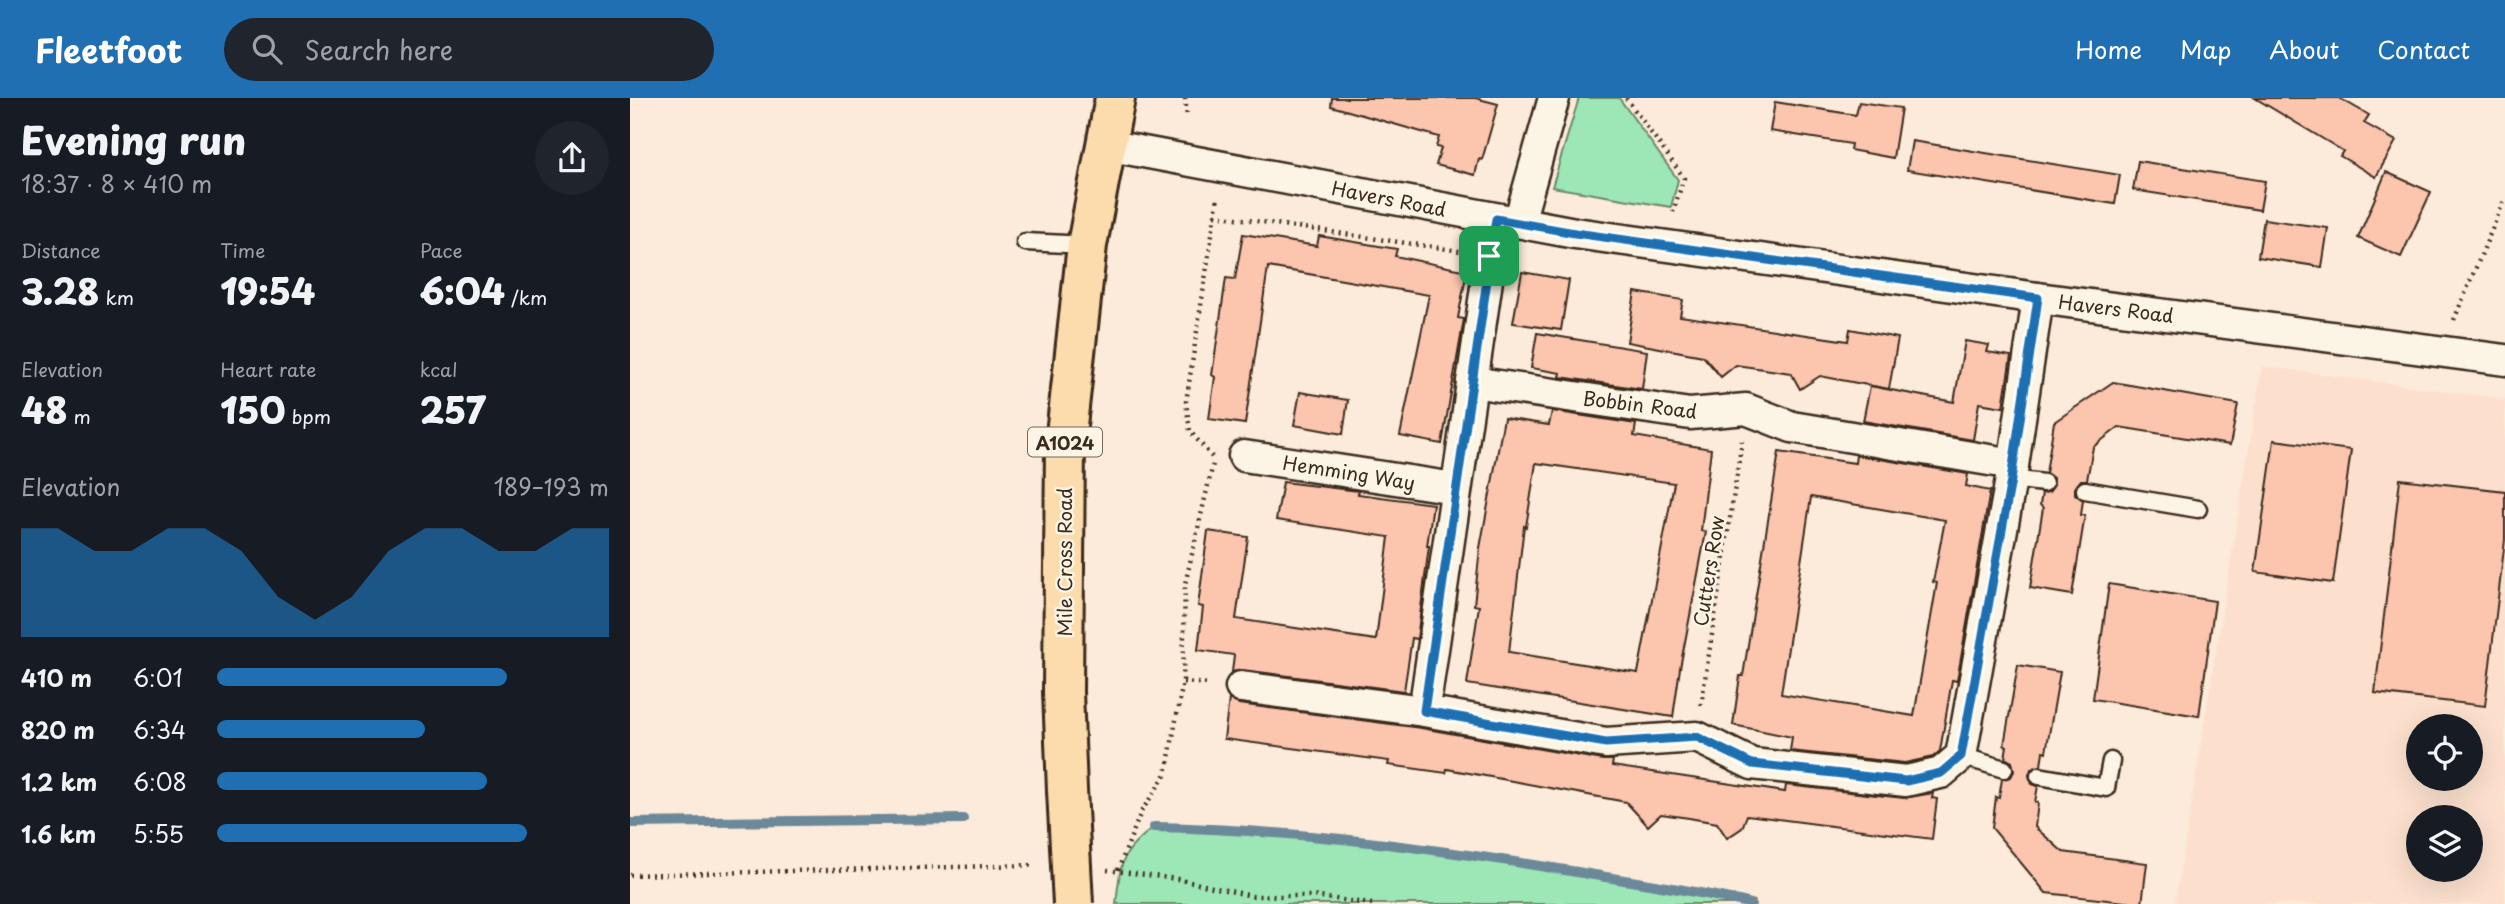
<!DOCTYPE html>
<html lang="en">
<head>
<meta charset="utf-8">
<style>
	body { margin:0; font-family:"Playpen Sans",sans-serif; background:#20242c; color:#f1f3f6; height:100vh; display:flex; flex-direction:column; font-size:26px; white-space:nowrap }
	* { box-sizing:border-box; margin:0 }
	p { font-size:23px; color:#9ea1a6 }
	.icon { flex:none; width:38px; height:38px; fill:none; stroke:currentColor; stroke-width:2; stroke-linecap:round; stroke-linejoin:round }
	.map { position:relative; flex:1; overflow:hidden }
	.side { display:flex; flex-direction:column; background:#171b24; width:630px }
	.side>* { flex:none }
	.buttons { position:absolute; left:1776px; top:616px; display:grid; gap:14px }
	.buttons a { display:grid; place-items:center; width:77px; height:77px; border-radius:50%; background:#171b24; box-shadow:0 7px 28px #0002; font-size:35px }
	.pin { position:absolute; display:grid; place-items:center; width:60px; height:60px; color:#fff; margin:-30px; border-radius:14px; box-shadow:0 4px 10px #0006 }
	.round { display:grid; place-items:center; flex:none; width:74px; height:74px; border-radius:37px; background:#20242c }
	.overview { display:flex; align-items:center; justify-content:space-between; height:119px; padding:0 21px }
	h1 { font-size:38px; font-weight:800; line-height:52px }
	.figures { display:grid; grid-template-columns:repeat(3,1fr); gap:10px; height:119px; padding:7px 21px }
	.figures div { display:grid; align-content:center }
	.figures b { font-size:35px; font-weight:800 }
	.figures small { font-size:19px; font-weight:400 }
	.figures p { font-size:19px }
	.chart { height:196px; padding:14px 21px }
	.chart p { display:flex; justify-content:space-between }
	.chart svg { width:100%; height:126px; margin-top:7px; fill:#1f6fb2; opacity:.7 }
	ul { padding:0 21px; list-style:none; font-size:23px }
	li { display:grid; grid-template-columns:112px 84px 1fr; align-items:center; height:52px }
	li i { height:18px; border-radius:9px; background:#1f6fb2 }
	header { display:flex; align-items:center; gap:42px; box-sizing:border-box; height:98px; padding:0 35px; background:#1f6fb2; color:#fff }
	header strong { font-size:33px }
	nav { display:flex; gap:38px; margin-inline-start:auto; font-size:24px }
	.search { width:490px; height:63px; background:#20242c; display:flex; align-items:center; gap:18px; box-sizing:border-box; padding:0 24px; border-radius:38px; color:#9ea1a6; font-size:26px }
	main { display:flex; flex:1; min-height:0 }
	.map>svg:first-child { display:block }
	.built { fill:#fce0cd; fill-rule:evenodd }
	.green { fill:#9de6b5; stroke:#6c886a; stroke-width:2 }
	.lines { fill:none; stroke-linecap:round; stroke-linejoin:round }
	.stream { stroke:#6c899a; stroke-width:10 }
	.building { fill:#fbc5ae; stroke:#3b2a1e; stroke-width:2; fill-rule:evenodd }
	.service-casing { stroke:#3b2a1e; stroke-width:21 }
	.minor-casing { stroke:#3b2a1e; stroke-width:35 }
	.primary-casing { stroke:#3b2a1e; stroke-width:44 }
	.path { stroke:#3b2a1e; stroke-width:4.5; stroke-dasharray:2 5; stroke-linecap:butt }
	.service { stroke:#fcf5e5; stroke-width:16 }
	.minor { stroke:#fcf5e5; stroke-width:30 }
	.primary { stroke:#fcdcac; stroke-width:38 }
	.primary-bridge-casing { stroke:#3b2a1e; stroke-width:44; stroke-linecap:butt }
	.primary-bridge { stroke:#fcdcac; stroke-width:38 }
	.route-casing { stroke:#fff; stroke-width:14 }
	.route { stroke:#1f6fb2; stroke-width:9 }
	.labels { text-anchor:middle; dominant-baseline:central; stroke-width:5; stroke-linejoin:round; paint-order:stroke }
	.shield { fill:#fcf5e5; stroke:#75675a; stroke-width:2 }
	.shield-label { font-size:18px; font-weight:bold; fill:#3b2a1e }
	.street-label { font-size:19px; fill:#3b2a1e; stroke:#fcf5e5 }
</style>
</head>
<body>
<header>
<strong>Fleetfoot</strong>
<div class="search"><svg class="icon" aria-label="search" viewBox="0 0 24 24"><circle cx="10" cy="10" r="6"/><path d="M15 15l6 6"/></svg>Search here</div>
<nav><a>Home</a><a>Map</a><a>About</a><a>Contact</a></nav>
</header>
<main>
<section class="side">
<div class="overview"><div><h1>Evening run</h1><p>18:37 · 8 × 410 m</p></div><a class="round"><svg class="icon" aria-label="share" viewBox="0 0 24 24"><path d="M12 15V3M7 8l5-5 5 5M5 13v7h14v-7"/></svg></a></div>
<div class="figures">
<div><p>Distance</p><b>3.28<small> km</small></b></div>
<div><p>Time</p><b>19:54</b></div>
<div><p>Pace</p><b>6:04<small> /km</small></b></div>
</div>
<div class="figures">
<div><p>Elevation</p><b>48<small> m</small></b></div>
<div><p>Heart rate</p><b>150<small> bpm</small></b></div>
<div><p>kcal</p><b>257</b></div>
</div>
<div class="chart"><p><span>Elevation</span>189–193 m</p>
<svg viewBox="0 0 160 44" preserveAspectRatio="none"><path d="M0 44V6L10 6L20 14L30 14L40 6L50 6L60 14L70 30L80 38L90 30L100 14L110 6L120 6L130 14L140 14L150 6L160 6V44z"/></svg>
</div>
<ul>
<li><b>410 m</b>6:01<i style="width:74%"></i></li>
<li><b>820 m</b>6:34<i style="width:53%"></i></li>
<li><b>1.2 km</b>6:08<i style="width:69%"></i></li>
<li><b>1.6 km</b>5:55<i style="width:79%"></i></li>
</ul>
</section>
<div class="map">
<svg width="1875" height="806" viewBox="0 0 1875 806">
	<rect width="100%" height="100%" fill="#fcebda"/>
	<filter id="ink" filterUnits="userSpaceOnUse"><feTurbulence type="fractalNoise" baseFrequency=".0143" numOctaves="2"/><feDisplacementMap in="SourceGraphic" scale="14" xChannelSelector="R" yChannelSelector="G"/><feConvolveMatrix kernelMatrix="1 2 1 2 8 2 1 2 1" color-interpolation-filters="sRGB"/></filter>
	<g filter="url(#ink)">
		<path class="built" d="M 1632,268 L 1875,301 L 1875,806 L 1545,806 ZM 1788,628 L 1841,628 L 1841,681 L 1788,681 ZM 1788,719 L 1841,719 L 1841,772 L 1788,772 Z"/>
		<g class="green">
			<polygon points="949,0 989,0 1048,82 1041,109 922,89"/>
			<path d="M 524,729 C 669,732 811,751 953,775 C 1009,785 1066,792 1121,806 L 486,806 C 491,764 489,756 524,729 Z"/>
		</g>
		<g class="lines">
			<g class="stream">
				<polyline points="0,725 333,721"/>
				<path d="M 524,729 C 669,732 811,751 953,775 C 1009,785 1066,792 1121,806"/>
			</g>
		</g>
		<g class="building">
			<polygon points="702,0 845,0 868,6 852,62 849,61 845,77 806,67 811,50 806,49 809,39 701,8"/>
			<polygon points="1625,0 1709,0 1739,17 1734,25 1766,43 1746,79 1710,58 1713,53"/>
			<polygon points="1145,4 1226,17 1229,4 1271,10 1263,60 1220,52 1221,46 1140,33"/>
			<polygon points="1282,43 1490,77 1485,106 1277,72"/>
			<polygon points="1508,63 1635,83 1630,112 1503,92"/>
			<polygon points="1756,74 1801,94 1771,159 1728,140"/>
			<polygon points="1634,121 1698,130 1692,169 1628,159"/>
			<polygon points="613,136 687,148 689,138 767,151 765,158 837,173 828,220 834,221 812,346 770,338 799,197 638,169 615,326 579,321 585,279 582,277 596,180 605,181"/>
			<polygon points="892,174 939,182 931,232 883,225"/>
			<polygon points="1005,194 1053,202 1050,218 1218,243 1220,231 1268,240 1259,291 1190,278 1170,291 1161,275 1106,267 1091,279 1073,258 997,244"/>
			<polygon points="907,235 1017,253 1012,291 930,279 931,275 901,270"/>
			<polygon points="1335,243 1359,247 1357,254 1381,258 1373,309 1349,305 1343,342 1233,323 1240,288 1324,304"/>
			<polygon points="1483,284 1608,306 1600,347 1489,329 1463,349 1457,382 1451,382 1445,390 1445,396 1453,402 1451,417 1455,417 1442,497 1400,490 1413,410 1410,407 1412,395 1419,394 1424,387 1423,380 1416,375 1424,324"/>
			<polygon points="670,294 718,302 713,336 664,327"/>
			<path d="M 922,313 L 1006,326 L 1004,338 L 1081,351 L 1071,433 L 1076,434 L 1050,570 L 1043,619 L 837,586 L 849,508 L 844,507 L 850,450 L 874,320 L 919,327 ZM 906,365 L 1044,385 L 1008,575 L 879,554 L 894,428 L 896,429 Z"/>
			<polygon points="1644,342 1721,352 1703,485 1625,474"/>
			<path d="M 1149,354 L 1225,365 L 1226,357 L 1338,376 L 1336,388 L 1360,393 L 1327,583 L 1322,582 L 1310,653 L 1303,659 L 1275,665 L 1160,653 L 1162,639 L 1103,627 L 1110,578 L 1113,578 ZM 1181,399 L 1315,422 L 1303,484 L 1307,485 L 1284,618 L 1151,596 Z"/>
			<polygon points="1770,381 1875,393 1875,442 1855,608 1745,595"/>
			<polygon points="653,384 729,393 728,396 803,406 797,448 799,448 787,541 782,540 774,593 613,572 602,574 604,557 568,552 573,509 568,508 578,433 618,439 606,521 746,542 759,439 646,422"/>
			<polygon points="1479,486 1585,503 1569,618 1463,601"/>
			<polygon points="1388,567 1430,574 1416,654 1413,653 1411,668 1401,671 1399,677 1402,686 1408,688 1405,704 1408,705 1405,729 1433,754 1517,765 1512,806 1416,795 1362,730 1366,699 1369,700 1372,681 1381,679 1384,673 1382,664 1375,660 1377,648 1374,647"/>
			<polygon points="599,601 609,606 791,630 973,662 983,662 982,668 1155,694 1156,687 1274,700 1303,695 1302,700 1307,701 1302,741 1117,717 1112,730 1097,740 1087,725 1059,720 1031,716 1018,728 996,704 817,671 816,675 758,667 759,663 594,641"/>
		</g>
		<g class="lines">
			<g class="service-casing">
				<g id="service">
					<polyline points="395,144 457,147"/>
					<polyline points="1381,381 1414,385"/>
					<polyline points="1455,392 1568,411"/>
					<polyline points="1331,658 1374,671"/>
					<polyline points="1409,678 1476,690 1481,663"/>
				</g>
			</g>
			<g class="minor-casing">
				<g id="minor">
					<polyline points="476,47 945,135 1408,200 1875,262"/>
					<polyline points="866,121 794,613 976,645 1067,639 1122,666 1276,683 1311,675 1331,658 1381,381 1408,200"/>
					<polyline points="889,124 924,0"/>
					<polyline points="842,284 1060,316 1116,311 1162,329 1383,366"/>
					<polyline points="614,358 825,390"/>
					<polyline points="611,589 794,613"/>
				</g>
			</g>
			<g class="primary-casing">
				<polyline id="primary" points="437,692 433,594 435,345 457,147 485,0"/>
			</g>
			<g class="path">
				<polyline points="555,0 557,19"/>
				<polyline points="996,0 1054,80 1043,114"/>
				<polyline points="585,117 830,153"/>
				<polyline points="1824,222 1875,100"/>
				<polyline points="582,359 560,333 556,304 588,98"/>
				<polyline points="553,584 580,586"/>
				<polyline points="1071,607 1112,343"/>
				<polyline points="477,772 547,781 622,798 682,798 743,806"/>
				<polyline points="488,772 511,714 536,676 553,584 555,486 583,366"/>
				<polyline points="0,777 405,767"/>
			</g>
			<use href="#service" class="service"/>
			<use href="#minor" class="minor"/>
			<use href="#primary" class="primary"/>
			<g class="primary-bridge-casing">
				<polyline id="primary-bridge" points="437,692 443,806"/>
			</g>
			<use href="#primary-bridge" class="primary-bridge"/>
		</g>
	</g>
	<g class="lines" filter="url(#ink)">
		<g class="route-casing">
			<polygon id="route" points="866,121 945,135 1408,200 1381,382 1331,658 1311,675 1276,683 1122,666 1067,639 976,645 794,613"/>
		</g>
		<use href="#route" class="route"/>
	</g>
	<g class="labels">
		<rect class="shield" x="398" y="329.5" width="74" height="29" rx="5"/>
		<g class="shield-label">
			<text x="435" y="344">A1024</text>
		</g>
		<g class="street-label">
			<text transform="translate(759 100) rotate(11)">Havers Road</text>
			<text transform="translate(1486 210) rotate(7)">Havers Road</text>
			<text transform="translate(1010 306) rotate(7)">Bobbin Road</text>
			<text transform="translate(719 374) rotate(9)">Hemming Way</text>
			<text transform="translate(434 464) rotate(-90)">Mile Cross Road</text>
			<text transform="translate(1078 473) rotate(-81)">Cutters Row</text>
		</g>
	</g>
</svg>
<div class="buttons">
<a><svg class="icon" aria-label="locate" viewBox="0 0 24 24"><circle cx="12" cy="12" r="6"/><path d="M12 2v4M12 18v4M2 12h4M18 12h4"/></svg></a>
<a><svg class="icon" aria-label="layers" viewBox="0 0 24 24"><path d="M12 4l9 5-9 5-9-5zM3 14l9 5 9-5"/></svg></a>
</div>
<div class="pin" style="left:859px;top:158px;background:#1e9e55"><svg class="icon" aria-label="arrive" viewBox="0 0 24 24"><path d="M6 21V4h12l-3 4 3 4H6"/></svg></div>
</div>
</main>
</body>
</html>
